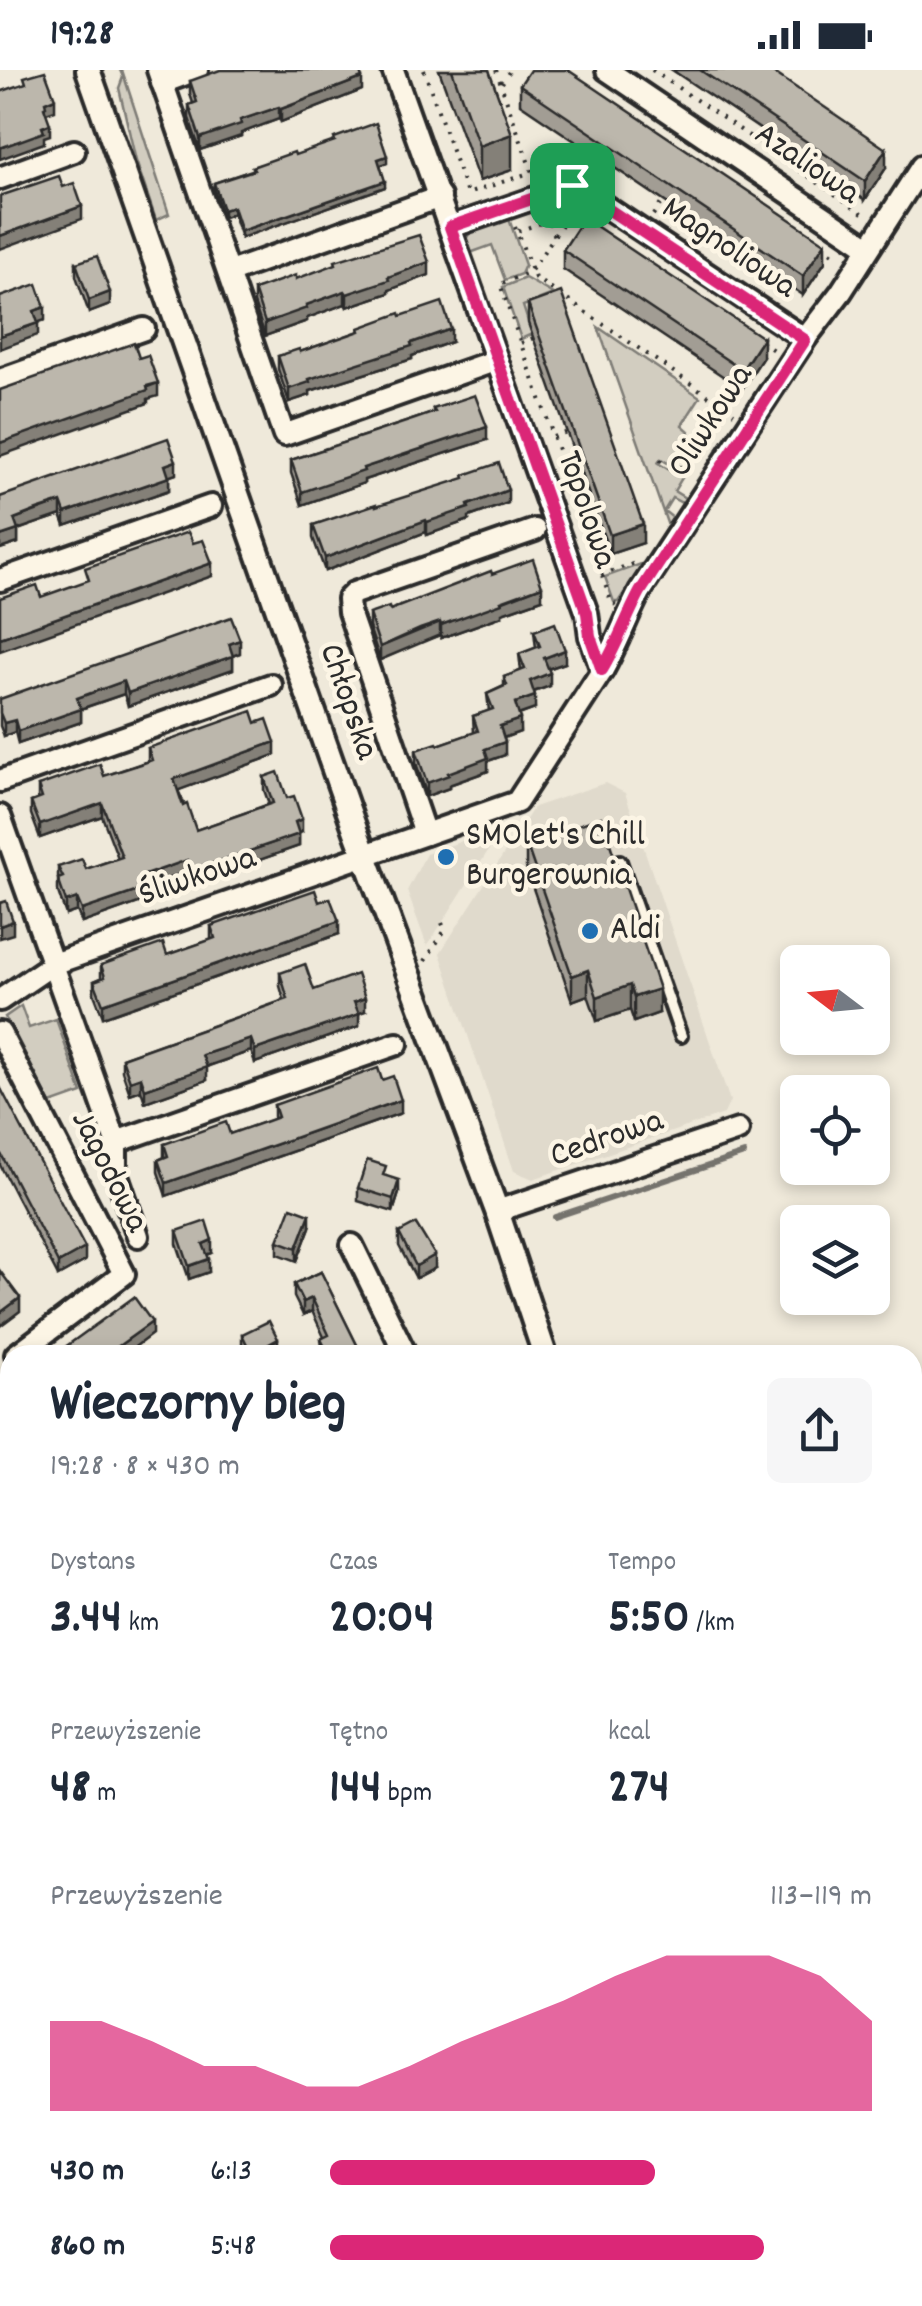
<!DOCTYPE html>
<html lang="pl">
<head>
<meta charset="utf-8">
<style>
	body { margin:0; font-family:Dekko,sans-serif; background:#f6f6f7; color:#1f2937; height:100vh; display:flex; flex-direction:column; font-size:38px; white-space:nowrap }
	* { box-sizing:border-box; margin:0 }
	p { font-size:32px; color:#747a83 }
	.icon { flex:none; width:55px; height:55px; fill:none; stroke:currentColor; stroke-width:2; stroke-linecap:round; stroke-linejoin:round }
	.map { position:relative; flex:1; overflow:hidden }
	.drawer { position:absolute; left:0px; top:1275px; width:922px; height:962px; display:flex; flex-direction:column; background:#fff; border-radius:30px 30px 0 0; box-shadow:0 5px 15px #0003 }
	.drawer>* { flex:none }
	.needle { width:65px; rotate:286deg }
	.buttons { position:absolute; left:780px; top:875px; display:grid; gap:20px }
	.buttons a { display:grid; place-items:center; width:110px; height:110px; border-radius:15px; background:#fff; box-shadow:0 5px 15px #0003; font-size:50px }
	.pin { position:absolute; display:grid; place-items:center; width:85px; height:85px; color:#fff; margin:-42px; border-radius:20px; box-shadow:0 5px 15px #0006 }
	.round { display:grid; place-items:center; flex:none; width:105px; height:105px; border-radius:15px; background:#f6f6f7 }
	.summary { display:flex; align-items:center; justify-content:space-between; height:170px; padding:0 50px }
	h1 { font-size:55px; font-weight:700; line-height:75px }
	.stats { display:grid; grid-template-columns:repeat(3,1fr); gap:15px; height:170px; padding:10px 50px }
	.stats div { display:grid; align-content:center }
	.stats b { font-size:50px; font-weight:700 }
	.stats small { font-size:28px; font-weight:400 }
	.stats p { font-size:28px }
	.chart { height:280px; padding:20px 50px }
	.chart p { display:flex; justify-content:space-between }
	.chart svg { width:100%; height:180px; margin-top:10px; fill:#db2777; opacity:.7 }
	ul { padding:0 50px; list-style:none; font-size:32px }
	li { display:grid; grid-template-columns:160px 120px 1fr; align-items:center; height:75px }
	li i { height:25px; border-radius:12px; background:#db2777 }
	.status { display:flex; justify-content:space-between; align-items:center; height:70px; padding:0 50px; background:#fff; direction:ltr }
	.status svg { height:28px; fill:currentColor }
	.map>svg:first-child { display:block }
	.built { fill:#e0dacc }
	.green { fill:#d2cdc0; stroke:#7e7c76; stroke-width:2.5 }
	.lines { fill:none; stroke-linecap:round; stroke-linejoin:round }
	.stream { stroke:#75736d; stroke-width:6 }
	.service-casing { stroke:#2b2b2b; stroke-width:18 }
	.minor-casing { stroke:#2b2b2b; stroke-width:28 }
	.tertiary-casing { stroke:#2b2b2b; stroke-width:30 }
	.path { stroke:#2b2b2b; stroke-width:4; stroke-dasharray:2.5 8; stroke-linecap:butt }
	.service { stroke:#fcf5e5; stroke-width:10 }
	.minor { stroke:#fcf5e5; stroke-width:20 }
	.tertiary { stroke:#fcf5e5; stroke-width:22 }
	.wall { fill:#a29d94; stroke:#2b2b2b; stroke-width:2.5 }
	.shaded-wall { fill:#848078; stroke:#2b2b2b; stroke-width:2.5 }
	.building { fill:#bcb7ac; stroke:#2b2b2b; stroke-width:2.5 }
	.route-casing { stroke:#fff; stroke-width:20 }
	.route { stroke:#db2777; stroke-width:12 }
	.poi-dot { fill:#1f6fb2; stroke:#fcf5e5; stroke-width:4 }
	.labels { text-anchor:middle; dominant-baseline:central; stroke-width:9; stroke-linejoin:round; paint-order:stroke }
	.street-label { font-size:35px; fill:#2b2b2b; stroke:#fcf5e5 }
	.poi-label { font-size:35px; fill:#2b2b2b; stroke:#fcf5e5; text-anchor:start }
</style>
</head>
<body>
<div class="status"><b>19:28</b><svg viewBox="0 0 49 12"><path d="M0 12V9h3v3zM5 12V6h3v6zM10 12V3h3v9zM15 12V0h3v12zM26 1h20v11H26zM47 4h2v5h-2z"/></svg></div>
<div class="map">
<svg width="922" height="2236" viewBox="0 0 922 2236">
	<rect width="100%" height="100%" fill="#efe9da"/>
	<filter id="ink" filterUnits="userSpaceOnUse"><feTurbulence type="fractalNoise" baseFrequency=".01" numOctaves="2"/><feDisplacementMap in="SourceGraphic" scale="20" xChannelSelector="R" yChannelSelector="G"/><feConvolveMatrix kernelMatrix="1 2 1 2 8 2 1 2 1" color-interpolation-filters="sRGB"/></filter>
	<g filter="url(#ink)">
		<g class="built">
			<polygon points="605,713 625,723 730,1031 724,1044 533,1109 514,1101 440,883 534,737"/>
			<polygon points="504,756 442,853 427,876 407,821 426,784"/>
		</g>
		<g class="green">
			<polygon points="120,0 122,0 169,144 156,150 136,91 119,18 123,7"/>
			<polygon points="508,146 525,195 521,204 505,210 492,175 470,183 466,169 472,159"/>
			<polygon points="525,208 553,224 523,236 532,264 521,269 503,217"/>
			<polygon points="598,257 700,327 682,355 689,361 689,368 671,395 661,389 658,393 682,408 674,421 685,428 682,433 672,428 664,441 673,448 668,456"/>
			<polygon points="644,493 618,532 614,532 605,507"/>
			<polygon points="21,936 29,958 56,949 82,1023 51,1034 5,947"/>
			<polygon points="10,1396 10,1584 0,1591 0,1403"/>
			<polygon points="575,2228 711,2228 715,2236 579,2236"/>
		</g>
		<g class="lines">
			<polyline class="stream" points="555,1147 744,1084"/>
			<g class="service-casing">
				<g id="service">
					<polyline points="620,791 681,966"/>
					<polyline points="0,1617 10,1637"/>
				</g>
			</g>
			<g class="minor-casing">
				<g id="minor">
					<polyline points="158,0 284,365 497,290"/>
					<polyline points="607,0 869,177"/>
					<polyline points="162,13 197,0"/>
					<polyline points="0,108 74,81"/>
					<polyline points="450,157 573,115 805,269"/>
					<polyline points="230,202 440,127"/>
					<polyline points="0,310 144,259"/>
					<polyline points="0,510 211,436"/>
					<path d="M 602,601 C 617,575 626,548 640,521 L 805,269 L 841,222 L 922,96"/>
					<polyline points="0,711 271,615"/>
					<polyline points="0,746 116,1072 116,1102 138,1166"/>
					<polyline points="425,764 349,542 348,529 354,523 535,460"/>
					<polyline points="0,930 53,894 517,732 602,601 590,566 587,543 393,0"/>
					<polyline points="0,963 124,1204 16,1285"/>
					<polyline points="116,1072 397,974"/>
					<polyline points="497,1141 738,1060"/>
					<polyline points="352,1175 406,1285"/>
					<polyline points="0,1320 10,1334"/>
					<polyline points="912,1509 922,1499"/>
					<polyline points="0,1605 10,1599"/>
					<polyline points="912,1851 922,1841"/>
					<polyline points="0,1888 10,1883"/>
					<polyline points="912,1900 922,1917"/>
					<polyline points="0,2087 10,2082"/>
					<polyline points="139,2236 157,2228"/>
					<polyline points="761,2236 779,2228"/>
				</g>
			</g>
			<g class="tertiary-casing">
				<g id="tertiary">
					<polyline points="88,0 356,762 497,1141 545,1285"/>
					<polyline points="881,2228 884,2236"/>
				</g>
			</g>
			<g class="path">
				<polyline points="424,0 467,124 532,102"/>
				<polyline points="496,0 535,111"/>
				<polyline points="652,0 867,146"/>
				<polyline points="502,13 510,0"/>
				<polyline points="546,143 554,167"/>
				<polygon points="570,143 782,286 620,535 612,534 500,214 530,202"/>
				<polyline points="653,145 665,128"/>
				<polyline points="515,157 535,208 734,343"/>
				<polyline points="518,161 570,143"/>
				<polyline points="822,176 839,188"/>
				<polyline points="521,273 534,268"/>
				<polyline points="553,367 567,362"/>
				<polyline points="660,390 670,397 681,397"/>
				<polyline points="601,505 635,493"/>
				<polyline points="425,891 445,860 442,853"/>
				<polyline points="0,1470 10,1457"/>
				<polyline points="0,1547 10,1550"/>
			</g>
			<use href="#service" class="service"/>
			<use href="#minor" class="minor"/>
			<use href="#tertiary" class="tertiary"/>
		</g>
		<g class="wall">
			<polygon points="439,0 489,0 512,100 479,111"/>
			<polygon points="672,0 770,0 886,98 865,130"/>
			<polygon points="190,11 362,20 281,52 279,49 241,63 241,66 200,80 189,48 189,35 193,33 190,24"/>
			<polygon points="520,15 825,192 803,225 520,34"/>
			<polygon points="295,85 387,93 380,95 385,117 241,168 233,144 223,147 214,120 214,113 252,100 252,97"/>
			<polygon points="563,180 763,287 742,319 563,199"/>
			<polygon points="76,193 110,235 89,243 76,206"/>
			<polygon points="429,205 389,220 389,223 347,237 345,234 307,248 307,251 265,266 254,233 254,220 296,209"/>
			<polygon points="528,234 643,473 610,484 528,253"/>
			<polygon points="401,246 451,272 412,286 412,289 310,321 310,325 289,332 278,299 278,286 300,282"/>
			<polygon points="433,339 487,370 364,410 364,413 302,435 291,403 291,390 433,343"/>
			<polygon points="176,404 169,406 169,420 65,456 61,445 37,453 18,460 18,473 0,479 0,427"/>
			<polygon points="508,433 469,447 469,450 427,465 426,462 325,501 313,468 313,455 376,436"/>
			<polygon points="492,504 542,529 502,543 502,546 441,568 440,565 420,572 380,590 369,557 369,544 390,540"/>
			<polygon points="534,561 565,593 548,599 550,616 534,622 535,639 519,645 520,662 504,668 505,685 488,691 488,701 449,715 449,718 427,726 416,693 416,680 438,675 474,663 473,646 489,641 487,624 504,616 504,607 521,601 519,584 536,578"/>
			<polygon points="240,583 233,585 233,599 128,636 124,624 81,639 81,652 18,674 15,662 4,666 0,656 0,629"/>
			<polygon points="256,653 275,685 178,720 196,760 269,734 264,720 264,707 287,728 302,762 299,763 299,776 191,814 187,802 143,818 144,831 82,853 77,841 66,845 58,822 58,797 86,799 118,788 102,746 40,768 31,744 31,732 38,730 38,716 104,706 148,691 148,678"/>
			<polygon points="526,773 659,943 634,952 630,940 597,951 588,925 572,931 526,798"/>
			<polygon points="319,832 339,864 103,947 94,924 94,911 101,908 101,895 167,885 211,870 211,856"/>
			<polygon points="280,903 314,920 365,941 359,943 359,956 255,993 251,981 206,997 207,1010 145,1032 141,1020 130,1024 122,1001 122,988 284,930 280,916"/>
			<polygon points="382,1010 401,1043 166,1126 158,1102 158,1090 164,1087 164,1074 230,1064 274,1049 274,1035"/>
			<polygon points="0,1017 85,1191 58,1206 0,1095"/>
			<polygon points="386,1106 399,1123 393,1142 358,1131 358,1118"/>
			<polygon points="310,1157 297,1191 278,1184 278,1171"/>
			<polygon points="177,1161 212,1183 207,1185 209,1202 189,1209 177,1174"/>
			<polygon points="399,1163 435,1198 416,1208 399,1176"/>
			<polygon points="321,1202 362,1285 323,1285 321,1269 324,1267 312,1241 303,1245 294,1227 294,1214"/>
			<polygon points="242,1264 278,1282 274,1285 246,1285 242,1277"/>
			<polygon points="922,1538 917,1589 912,1586 912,1547"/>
			<polygon points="10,1715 10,1755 0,1734 0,1720"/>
			<polygon points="10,1996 10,2027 8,2022 7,1998"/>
		</g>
		<g class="shaded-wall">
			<polygon points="362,8 362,20 281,52 281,39"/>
			<polygon points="55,28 55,40 46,43 44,48 45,32"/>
			<polygon points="279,37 279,49 241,63 241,66 200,80 200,68 240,50"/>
			<polygon points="50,54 50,65 44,67 44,73 0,89 0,78"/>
			<polygon points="512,64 512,100 479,111 479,76"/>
			<polygon points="886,79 886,98 865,130 865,111"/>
			<polygon points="387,86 387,93 378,96 378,89"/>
			<polygon points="385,111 385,117 241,168 241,161"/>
			<polygon points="82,136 82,149 0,179 0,166"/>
			<polygon points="233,137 233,144 223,147 223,140"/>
			<polygon points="825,173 825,192 803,225 803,206"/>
			<polygon points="429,192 429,205 389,220 389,223 347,237 347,224 388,207"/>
			<polygon points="345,221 345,234 307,248 307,251 265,266 265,253 306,235"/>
			<polygon points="110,222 110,235 89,243 89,230"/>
			<polygon points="45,237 45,250 34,254 34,241"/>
			<polygon points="38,253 38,265 0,279 0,266"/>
			<polygon points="451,259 451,272 412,286 412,289 310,321 310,325 289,332 289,319 309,309"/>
			<polygon points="763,268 763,287 742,319 742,300"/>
			<polygon points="158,313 158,326 148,329 148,333 0,386 0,373"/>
			<polygon points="487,357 487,370 364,410 364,413 302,435 302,422 363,398"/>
			<polygon points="176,391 176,404 165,408 165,395"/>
			<polygon points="169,407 169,420 65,456 65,443"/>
			<polygon points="508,420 508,433 469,447 469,450 427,465 427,452 468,435"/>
			<polygon points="61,432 61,445 14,461 14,449"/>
			<polygon points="426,450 426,462 325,501 325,488"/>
			<polygon points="643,454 643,473 610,484 610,465"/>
			<polygon points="18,460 18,473 0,479 0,466"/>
			<polygon points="212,493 212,506 0,581 0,568"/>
			<polygon points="542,516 542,529 502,543 502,546 441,568 441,555"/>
			<polygon points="440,552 440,565 380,590 380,577"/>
			<polygon points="240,570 240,583 229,587 229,574"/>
			<polygon points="565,580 565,593 544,600 544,588"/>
			<polygon points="233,586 233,599 128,636 128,623"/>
			<polygon points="550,603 550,616 530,623 530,611"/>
			<polygon points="124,611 124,624 77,640 77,628"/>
			<polygon points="535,626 535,639 515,646 515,633"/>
			<polygon points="81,639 81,652 18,674 18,661"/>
			<polygon points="520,649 520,662 500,669 500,656"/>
			<polygon points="15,650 15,662 4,666 4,653"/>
			<polygon points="275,672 275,685 174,722 174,709"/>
			<polygon points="505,672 505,685 488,691 488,701 449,715 449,718 427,726 427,713 448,703 485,679"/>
			<polygon points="102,733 102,746 40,768 40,755"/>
			<polygon points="302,749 302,762 295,764 295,752"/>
			<polygon points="299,764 299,776 191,814 191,801"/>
			<polygon points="187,790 187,802 139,819 139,807"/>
			<polygon points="144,819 144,831 82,853 82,840"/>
			<polygon points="77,828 77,841 66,845 66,832"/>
			<polygon points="13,851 13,864 0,868 0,856"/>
			<polygon points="339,851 339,864 103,947 103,934"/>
			<polygon points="588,900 588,925 572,931 572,906"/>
			<polygon points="630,915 630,940 597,951 597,927"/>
			<polygon points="659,919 659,943 634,952 634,927"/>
			<polygon points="365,928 365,941 354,945 354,932"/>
			<polygon points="359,944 359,956 255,993 255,980"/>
			<polygon points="251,969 251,981 202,998 202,985"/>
			<polygon points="207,997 207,1010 145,1032 145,1019"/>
			<polygon points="141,1007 141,1020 130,1024 130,1011"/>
			<polygon points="401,1030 401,1043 166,1126 166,1113"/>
			<polygon points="399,1110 399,1123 393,1142 393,1129"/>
			<polygon points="310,1144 310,1157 297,1191 297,1178"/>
			<polygon points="212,1170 212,1183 203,1186 203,1174"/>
			<polygon points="85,1178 85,1191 58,1206 58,1193"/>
			<polygon points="435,1185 435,1198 416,1208 416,1196"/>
			<polygon points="209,1189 209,1202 189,1209 189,1196"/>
			<polygon points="20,1228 20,1241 0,1256 0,1243"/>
			<polygon points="312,1228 312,1241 303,1245 303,1232"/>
			<polygon points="152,1252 152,1264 124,1285 106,1285"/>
			<polygon points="278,1269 278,1282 272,1285 269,1274"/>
			<polygon points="922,1572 922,1584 917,1589 917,1577"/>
			<polygon points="918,1758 918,1770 912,1775 912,1764"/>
			<polygon points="10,1922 10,1934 0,1939 0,1927"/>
			<polygon points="10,2131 10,2144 6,2146 6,2158 0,2161 1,2135"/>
			<polygon points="10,2221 10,2228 22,2228 5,2236 2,2226"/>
			<polygon points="59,2228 68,2228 68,2231 59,2236"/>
			<polygon points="69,2228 82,2228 69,2234"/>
			<polygon points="257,2228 282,2228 282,2229 266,2236 245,2236 245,2234"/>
			<polygon points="285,2228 304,2228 286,2236"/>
			<polygon points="440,2228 453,2228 440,2235"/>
		</g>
		<g class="building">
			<polygon points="220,0 359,0 362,8 281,39 279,37 240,50 241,54 200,68 189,35 197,32 190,11"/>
			<polygon points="452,0 489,0 512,64 479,76"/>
			<polygon points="530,0 568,0 825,173 803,206 520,15"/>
			<polygon points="700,0 770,0 886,79 865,111"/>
			<polygon points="45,1 55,28 45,32 46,36 44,37 50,54 42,57 44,62 0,78 0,22 26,13 24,7"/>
			<polygon points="376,53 387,86 378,89 385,111 241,161 233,137 223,140 214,113 254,100 252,97 294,82 295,85 335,71 334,68"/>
			<polygon points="59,106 63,117 74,113 82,136 0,166 0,126"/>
			<polygon points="584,148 763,268 742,300 563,180"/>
			<polygon points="419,165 429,192 388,207 389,210 347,224 345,221 306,235 307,238 265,253 254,220 296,205 296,209 336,194 335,191"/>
			<polygon points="97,186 110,222 89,230 76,193"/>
			<polygon points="37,214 45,237 34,241 38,253 0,266 0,227"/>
			<polygon points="561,222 643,454 610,465 528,234"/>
			<polygon points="442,232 451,259 411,273 412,276 309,309 310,312 289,319 278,286 299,279 300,282 360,261 359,258 400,243 401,246"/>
			<polygon points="134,273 139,288 148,285 158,313 147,316 148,320 0,373 0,320"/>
			<polygon points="475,325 487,357 363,398 364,401 302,422 291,390 415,349 435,342 433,339"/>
			<polygon points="168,368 176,391 165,395 169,407 65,443 61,432 37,440 14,449 18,460 0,466 0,427"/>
			<polygon points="499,393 508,420 468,435 469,438 427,452 426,450 325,488 313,455 376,434 376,436 465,408 464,405"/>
			<polygon points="188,462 193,473 203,470 212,493 0,568 0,528 37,515 41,527 52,523 89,510 85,498"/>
			<polygon points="533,489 542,516 501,531 502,533 441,555 440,552 420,559 380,577 369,544 389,537 390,540 491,501 492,504"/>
			<polygon points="231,547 240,570 229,574 233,586 128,623 124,611 77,628 81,639 18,661 15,650 4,653 0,643 0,629"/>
			<polygon points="555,553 565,580 544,588 550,603 530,611 535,626 515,633 520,649 500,656 505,672 485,679 488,688 448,703 449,705 427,713 416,680 437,673 438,675 478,661 473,646 493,639 487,624 507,615 504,607 525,599 519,584 540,576 534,561"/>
			<polygon points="252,641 256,653 267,649 275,672 174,709 183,736 187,734 196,760 273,733 264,707 278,702 287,728 294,726 302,749 295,752 299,764 191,801 187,790 139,807 144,819 82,840 77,828 66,832 58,809 63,807 58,797 82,789 86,799 122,787 102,733 40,755 31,732 42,728 38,716 100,694 104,706 141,694 152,690 148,678"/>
			<polygon points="601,747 659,919 634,927 630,915 597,927 588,900 572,906 526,773"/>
			<polygon points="315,820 319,832 330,828 339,851 103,934 94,911 105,907 101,895 163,873 167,885 204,872 215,868 211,856"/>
			<polygon points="6,831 13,851 0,856 0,833"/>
			<polygon points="305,894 314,920 357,904 365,928 354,932 359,944 255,980 251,969 202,985 207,997 145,1019 141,1007 130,1011 122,988 288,929 280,903"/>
			<polygon points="378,998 382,1010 393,1006 401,1030 166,1113 158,1090 168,1086 164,1074 226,1052 230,1064 267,1051 278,1047 274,1035"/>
			<polygon points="0,1017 85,1178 58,1193 0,1082"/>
			<polygon points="367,1090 386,1096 383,1105 399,1110 393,1129 358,1118"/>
			<polygon points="291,1137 310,1144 297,1178 278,1171"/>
			<polygon points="206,1151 212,1170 203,1174 209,1189 189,1196 177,1161"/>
			<polygon points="416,1154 435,1185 416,1196 399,1163"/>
			<polygon points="0,1201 20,1228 0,1243"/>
			<polygon points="321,1202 362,1285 340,1285 339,1283 329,1285 321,1269 329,1265 312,1228 303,1232 294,1214"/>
			<polygon points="134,1227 152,1252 106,1285 54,1285"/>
			<polygon points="269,1251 278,1269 269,1274 274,1285 252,1285 242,1264"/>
			<polygon points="922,1538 922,1572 917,1577 912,1573 912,1547"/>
			<polygon points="10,1715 10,1742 0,1721"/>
			<polygon points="912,1753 918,1758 912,1764"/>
			<polygon points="10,1903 10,1922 0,1927 0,1908"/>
			<polygon points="8,2102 10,2107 10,2131 1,2135 6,2145 0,2148 0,2106"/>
			<polygon points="10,2183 10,2221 2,2226 7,2236 0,2236 0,2188"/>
			<polygon points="209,2228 257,2228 245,2234 246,2236 191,2236"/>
			<polygon points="561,2230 564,2236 549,2236"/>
		</g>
	</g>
	<g class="lines" filter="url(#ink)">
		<g class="route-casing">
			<path id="route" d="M 572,115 L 805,270 L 640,522 C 626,548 617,575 602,600 L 590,566 L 587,543 L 450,157 Z"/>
		</g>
		<use href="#route" class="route"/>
	</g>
	<g class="poi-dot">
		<circle cx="446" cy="787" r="10"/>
		<circle cx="590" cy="861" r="10"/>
	</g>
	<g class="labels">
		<g class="street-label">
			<text transform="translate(806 95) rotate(34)">Azaliowa</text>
			<text transform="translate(728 179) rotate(34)">Magnoliowa</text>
			<text transform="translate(712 352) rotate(-57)">Oliwkowa</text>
			<text transform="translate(585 440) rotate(71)">Topolowa</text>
			<text transform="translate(347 632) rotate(71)">Chłopska</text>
			<text transform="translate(198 808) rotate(-19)">Śliwkowa</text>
			<text transform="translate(607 1070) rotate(-19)">Cedrowa</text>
			<text transform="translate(108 1102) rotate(63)">Jagodowa</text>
		</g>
		<g class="poi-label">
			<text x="466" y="767">SMOlet's Chill<tspan x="466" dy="40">Burgerownia</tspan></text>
			<text x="610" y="861">Aldi</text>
		</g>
	</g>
</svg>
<div class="buttons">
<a><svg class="needle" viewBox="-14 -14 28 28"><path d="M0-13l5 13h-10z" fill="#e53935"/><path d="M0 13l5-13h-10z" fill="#747a83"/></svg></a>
<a><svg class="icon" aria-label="locate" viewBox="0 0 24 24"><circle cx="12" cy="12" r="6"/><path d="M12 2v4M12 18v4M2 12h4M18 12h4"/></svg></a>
<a><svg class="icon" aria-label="layers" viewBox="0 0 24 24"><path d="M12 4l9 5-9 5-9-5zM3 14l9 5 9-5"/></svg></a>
</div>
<div class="pin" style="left:572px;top:115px;background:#1e9e55"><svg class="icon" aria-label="arrive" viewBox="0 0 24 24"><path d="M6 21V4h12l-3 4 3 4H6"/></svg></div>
<section class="drawer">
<div class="summary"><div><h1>Wieczorny bieg</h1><p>19:28 · 8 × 430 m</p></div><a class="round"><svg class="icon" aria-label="share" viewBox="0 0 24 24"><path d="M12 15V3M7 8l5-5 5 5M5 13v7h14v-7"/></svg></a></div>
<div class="stats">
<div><p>Dystans</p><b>3.44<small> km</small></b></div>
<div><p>Czas</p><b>20:04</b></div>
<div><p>Tempo</p><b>5:50<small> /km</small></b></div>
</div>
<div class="stats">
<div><p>Przewyższenie</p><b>48<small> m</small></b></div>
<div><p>Tętno</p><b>144<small> bpm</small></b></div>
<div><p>kcal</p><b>274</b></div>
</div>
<div class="chart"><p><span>Przewyższenie</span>113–119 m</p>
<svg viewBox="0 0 160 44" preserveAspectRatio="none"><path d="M0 44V22L10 22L20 27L30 33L40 33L50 38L60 38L70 33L80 27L90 22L100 17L110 11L120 6L130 6L140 6L150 11L160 22V44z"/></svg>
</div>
<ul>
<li><b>430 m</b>6:13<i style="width:60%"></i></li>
<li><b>860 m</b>5:48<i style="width:80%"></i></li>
</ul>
</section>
</div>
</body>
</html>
